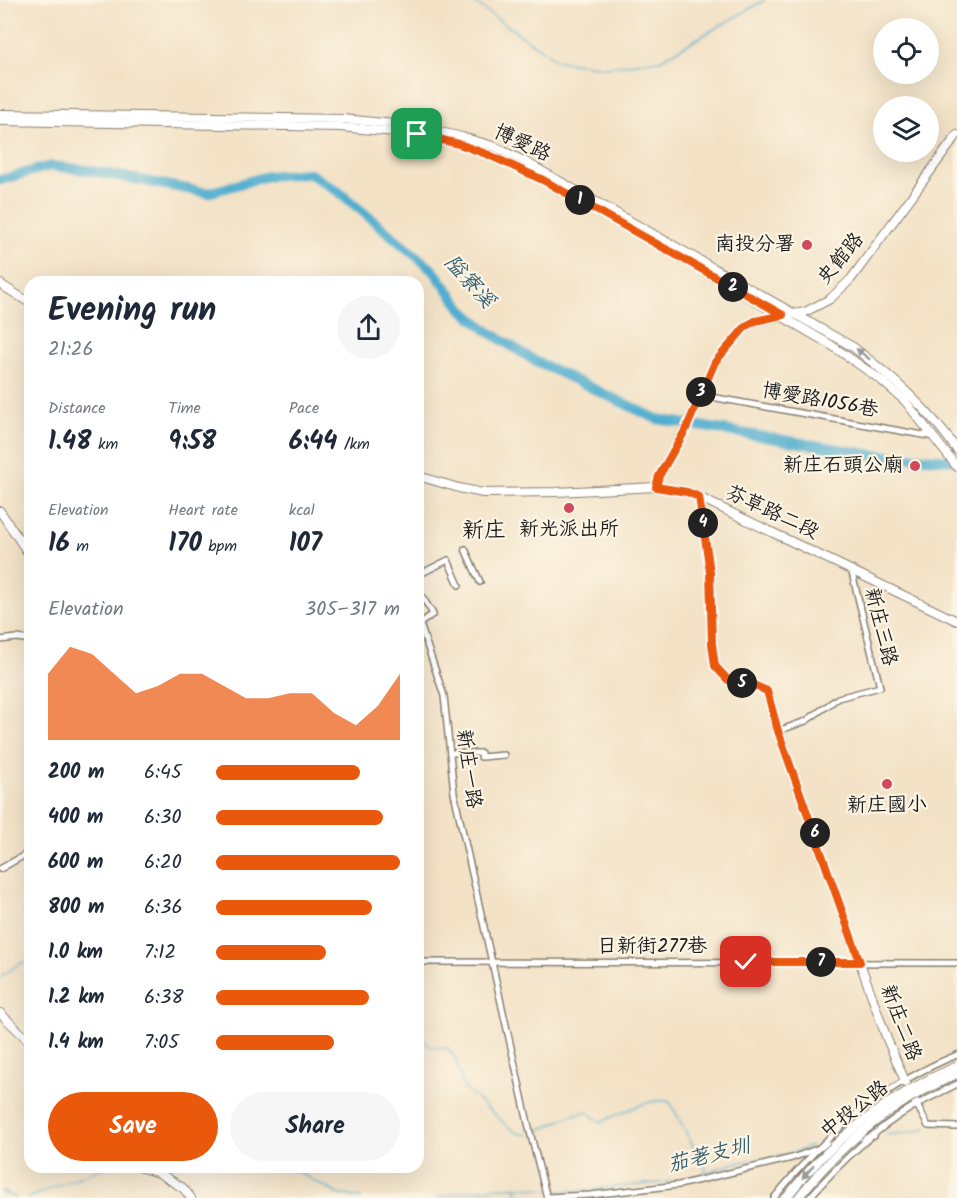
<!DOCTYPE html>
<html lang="en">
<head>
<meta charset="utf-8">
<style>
	body { margin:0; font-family:Kalam,"LXGW WenKai TC",sans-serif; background:#f6f6f7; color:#1f2937; height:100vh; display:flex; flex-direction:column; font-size:22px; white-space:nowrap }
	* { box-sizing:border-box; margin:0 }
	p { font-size:20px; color:#747a83 }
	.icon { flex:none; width:33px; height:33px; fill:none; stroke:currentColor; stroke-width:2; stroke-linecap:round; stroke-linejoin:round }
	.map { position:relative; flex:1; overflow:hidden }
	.drawer { position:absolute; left:24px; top:276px; width:400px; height:897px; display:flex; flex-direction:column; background:#fff; border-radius:18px; box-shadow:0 6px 24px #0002 }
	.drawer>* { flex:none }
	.controls { position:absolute; left:873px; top:18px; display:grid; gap:12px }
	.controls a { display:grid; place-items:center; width:66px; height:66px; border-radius:50%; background:#fff; box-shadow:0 6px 24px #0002; font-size:30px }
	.pin { position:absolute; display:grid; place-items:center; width:51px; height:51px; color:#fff; margin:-26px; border-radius:12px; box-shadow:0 3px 9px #0006 }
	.km { position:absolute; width:30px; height:30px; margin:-15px; border-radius:50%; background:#222; color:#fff; font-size:16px; line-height:30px; text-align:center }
	.round { display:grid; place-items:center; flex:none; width:63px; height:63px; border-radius:32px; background:#f6f6f7 }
	.head { display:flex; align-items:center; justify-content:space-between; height:102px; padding:0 24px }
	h1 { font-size:33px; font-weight:700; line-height:45px }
	.figures { display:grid; grid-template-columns:repeat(3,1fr); gap:9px; height:102px; padding:6px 24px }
	.figures div { display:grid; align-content:center }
	.figures b { font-size:26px; font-weight:700 }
	.figures small { font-size:16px; font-weight:400 }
	.figures p { font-size:16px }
	.chart { height:168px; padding:12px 24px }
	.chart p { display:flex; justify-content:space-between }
	.chart svg { width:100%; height:108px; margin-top:6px; fill:#ea580c; opacity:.7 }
	.action { display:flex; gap:12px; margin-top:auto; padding:12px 24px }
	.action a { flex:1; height:69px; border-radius:36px; background:#ea580c; color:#fff; font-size:24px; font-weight:700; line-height:69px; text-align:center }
	.action a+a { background:#f6f6f7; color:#1f2937 }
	ul { padding:0 24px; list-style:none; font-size:20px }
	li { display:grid; grid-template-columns:96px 72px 1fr; align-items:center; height:45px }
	li i { height:15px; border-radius:8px; background:#ea580c }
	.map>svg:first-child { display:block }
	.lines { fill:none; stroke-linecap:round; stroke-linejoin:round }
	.stream { stroke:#51aecf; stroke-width:1.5 }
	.river { stroke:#51aecf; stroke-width:10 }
	.street-casing { stroke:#887f71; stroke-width:8 }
	.secondary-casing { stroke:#887f71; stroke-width:10 }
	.primary-casing { stroke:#887f71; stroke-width:10 }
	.street { stroke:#fff; stroke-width:5 }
	.secondary { stroke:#fff; stroke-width:8 }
	.primary { stroke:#fff; stroke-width:8 }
	.primary-bridge-casing { stroke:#887f71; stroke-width:10; stroke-linecap:butt }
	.primary-bridge { stroke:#fff; stroke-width:8 }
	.oneway { fill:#999 }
	.route-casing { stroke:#fff; stroke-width:12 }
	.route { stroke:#ea580c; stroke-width:8 }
	.poi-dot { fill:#d1495b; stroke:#fcf5e5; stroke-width:2 }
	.labels { text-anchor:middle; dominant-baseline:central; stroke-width:4.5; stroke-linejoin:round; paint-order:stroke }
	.street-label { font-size:20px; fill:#1c1c1c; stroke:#fcf5e5 }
	.poi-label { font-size:20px; fill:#1c1c1c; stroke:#fcf5e5; text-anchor:end }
	.water-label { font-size:21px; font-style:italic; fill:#345e6d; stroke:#fcf5e5 }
	.quarter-label { font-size:22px; fill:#1c1c1c; stroke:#fcf5e5 }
</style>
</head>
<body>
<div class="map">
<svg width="957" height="1198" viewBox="0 0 957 1198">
	<rect width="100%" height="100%" fill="#fcf5e5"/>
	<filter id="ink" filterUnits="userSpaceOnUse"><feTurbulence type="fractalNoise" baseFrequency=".0167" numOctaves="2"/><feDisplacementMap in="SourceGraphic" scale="12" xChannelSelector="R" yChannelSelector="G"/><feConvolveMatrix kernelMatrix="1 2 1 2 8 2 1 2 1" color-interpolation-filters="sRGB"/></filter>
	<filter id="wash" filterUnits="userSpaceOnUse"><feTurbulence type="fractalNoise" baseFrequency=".008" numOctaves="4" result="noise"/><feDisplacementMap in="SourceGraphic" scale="24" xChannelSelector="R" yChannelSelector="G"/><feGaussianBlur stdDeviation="1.35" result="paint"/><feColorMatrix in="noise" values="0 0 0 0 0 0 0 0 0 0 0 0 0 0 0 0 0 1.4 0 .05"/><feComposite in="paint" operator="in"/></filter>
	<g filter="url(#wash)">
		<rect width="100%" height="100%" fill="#f3e2c6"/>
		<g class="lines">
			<g class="stream">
				<polyline points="473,2 558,61 605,67 660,60 765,0"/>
				<polyline points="0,977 21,963 30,961"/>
				<polyline points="418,1041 423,1040 431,1047 448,1048 455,1058 464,1088 510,1128 517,1133 528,1135"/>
				<polyline points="934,1124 957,1119"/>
				<path d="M 533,1133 L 575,1114 L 587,1112 L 600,1122 C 620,1115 649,1096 670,1102 L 707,1172"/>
				<polyline points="887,1135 918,1131 927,1127"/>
				<polyline points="289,1167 338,1194 361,1198"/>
				<polyline points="515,1186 519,1198"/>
				<polyline points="546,1190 563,1192 680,1181 732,1164 792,1154 810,1146"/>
				<polyline points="0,1191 16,1198"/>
				<polyline points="27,1198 104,1167"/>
				<path d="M 436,1198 C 473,1189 504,1184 542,1189"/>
			</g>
			<polyline class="river" points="0,180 50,166 87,170 208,193 267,176 309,173 339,192 433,270 463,310 489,332 535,361 657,419 874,455 957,460"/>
		</g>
	</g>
	<g filter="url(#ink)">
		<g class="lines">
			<g class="street-casing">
				<g id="street">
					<polyline points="700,395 934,437"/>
					<polyline points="465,549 480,582"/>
					<polyline points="418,575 448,560 459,585"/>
					<polyline points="418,590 433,614 418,625"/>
					<polyline points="420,624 444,696 454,793 530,1132 547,1198"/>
					<polyline points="0,640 17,638 30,640"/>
					<polyline points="778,731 806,721 838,698 880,687 851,569"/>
					<polyline points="450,753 481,753 481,757 504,755"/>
					<polyline points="0,869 30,852"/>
					<polyline points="418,962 957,963"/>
					<polyline points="917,1105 928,1126 957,1127"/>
					<polyline points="855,1139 874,1136"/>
					<polyline points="547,1197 590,1195 679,1185 792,1158 836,1142"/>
					<path d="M 774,1198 C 823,1137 883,1084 957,1055"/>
					<path d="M 809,1198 C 837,1166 874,1130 911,1108 C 926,1099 942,1092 957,1084"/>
				</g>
			</g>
			<g class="secondary-casing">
				<g id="secondary">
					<polyline points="0,284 30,303"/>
					<polyline points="418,476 459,488 483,493 556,492 656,487 688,492 957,621"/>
					<polyline points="656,487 659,476 685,429 715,362 746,326 755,321 805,312 830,299 851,279 957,135"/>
					<polyline points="699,497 710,572 712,644 715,665 728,680 751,684 767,691 778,731 887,1039 905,1081 917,1105"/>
					<polyline points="0,511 30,556"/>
					<polyline points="0,1013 30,1042"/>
					<polyline points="139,1167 159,1173 183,1188 191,1198"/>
				</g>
			</g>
			<g class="primary-casing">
				<g id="primary">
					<path d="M 0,114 L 343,119 L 415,126 L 462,137 L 493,146 L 524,161 L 853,347 C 892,377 929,409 957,450"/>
					<polyline points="0,121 340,127 417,134 459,144 489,155 543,180 644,236 831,345 881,380 905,401 957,467"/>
				</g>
			</g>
			<use href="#street" class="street"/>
			<use href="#secondary" class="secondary"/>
			<use href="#primary" class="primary"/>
			<g class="primary-bridge-casing">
				<g id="primary-bridge">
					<path d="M 786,1198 C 831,1140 890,1095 957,1066"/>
					<path d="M 798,1198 C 828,1160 863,1127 904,1102 C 920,1091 939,1083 957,1074"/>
				</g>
			</g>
			<use href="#primary-bridge" class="primary-bridge"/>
		</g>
		<defs><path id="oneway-solid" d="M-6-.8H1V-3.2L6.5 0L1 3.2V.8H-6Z" transform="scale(1.5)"/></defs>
		<g class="oneway">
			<use href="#oneway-solid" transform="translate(863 354) rotate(-142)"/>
			<use href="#oneway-solid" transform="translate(808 1172) rotate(132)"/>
		</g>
	</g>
	<g class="lines" filter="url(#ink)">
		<g class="route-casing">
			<polyline id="route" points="417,134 459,144 489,155 543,180 783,315 755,321 746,326 715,362 686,429 659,476 656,487 687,492 699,497 710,572 712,644 715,666 728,680 751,684 767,691 778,731 860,962 746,962"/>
		</g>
		<use href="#route" class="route"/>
	</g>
	<g class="poi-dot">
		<circle cx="807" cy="245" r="6"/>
		<circle cx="915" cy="466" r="6"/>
		<circle cx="569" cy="508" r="6"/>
		<circle cx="887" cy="784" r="6"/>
	</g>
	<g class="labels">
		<g class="street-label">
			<text transform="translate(522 144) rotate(25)">博愛路</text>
			<text transform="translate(841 259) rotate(-50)">史館路</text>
			<text transform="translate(820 401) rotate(10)">博愛路1056巷</text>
			<text transform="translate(772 513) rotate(25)">芬草路二段</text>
			<text transform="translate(880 627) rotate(76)">新庄三路</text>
			<text transform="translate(468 769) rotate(82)">新庄一路</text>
			<text x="652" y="947">日新街277巷</text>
			<text transform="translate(900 1023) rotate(69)">新庄二路</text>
			<text transform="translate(855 1110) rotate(-38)">中投公路</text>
		</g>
		<g class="poi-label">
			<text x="795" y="245">南投分署</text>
			<text x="903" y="466">新庄石頭公廟</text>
			<text x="569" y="530" text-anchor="middle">新光派出所</text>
			<text x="887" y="806" text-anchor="middle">新庄國小</text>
		</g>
		<g class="water-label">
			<text transform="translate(469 282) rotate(48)">隘寮溪</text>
			<text transform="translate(709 1156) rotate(-14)">茄荖支圳</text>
		</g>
		<g class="quarter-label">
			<text x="484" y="531">新庄</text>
		</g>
	</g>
</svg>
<div class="controls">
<a><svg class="icon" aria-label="locate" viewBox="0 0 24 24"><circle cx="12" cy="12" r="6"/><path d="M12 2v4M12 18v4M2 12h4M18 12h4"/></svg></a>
<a><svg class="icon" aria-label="layers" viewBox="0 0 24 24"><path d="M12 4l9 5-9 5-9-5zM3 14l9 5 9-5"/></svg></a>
</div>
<div class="pin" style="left:417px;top:134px;background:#1e9e55"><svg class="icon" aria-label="arrive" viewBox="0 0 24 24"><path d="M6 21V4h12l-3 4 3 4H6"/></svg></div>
<div class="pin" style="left:746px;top:962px;background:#d93025"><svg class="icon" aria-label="check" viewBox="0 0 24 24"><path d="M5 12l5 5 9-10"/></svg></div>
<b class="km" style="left:580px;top:200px">1</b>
<b class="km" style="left:733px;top:287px">2</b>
<b class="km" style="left:701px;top:392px">3</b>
<b class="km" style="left:703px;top:523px">4</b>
<b class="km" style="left:742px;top:683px">5</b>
<b class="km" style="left:815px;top:833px">6</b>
<b class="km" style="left:821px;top:962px">7</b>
<section class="drawer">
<div class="head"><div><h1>Evening run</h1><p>21:26</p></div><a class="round"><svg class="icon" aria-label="share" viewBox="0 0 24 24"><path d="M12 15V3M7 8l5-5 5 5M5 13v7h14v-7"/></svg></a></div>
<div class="figures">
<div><p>Distance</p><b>1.48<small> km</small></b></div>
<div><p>Time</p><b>9:58</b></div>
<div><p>Pace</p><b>6:44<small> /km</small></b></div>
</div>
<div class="figures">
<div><p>Elevation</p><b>16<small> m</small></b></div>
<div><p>Heart rate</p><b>170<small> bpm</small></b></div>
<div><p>kcal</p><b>107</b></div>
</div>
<div class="chart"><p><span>Elevation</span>305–317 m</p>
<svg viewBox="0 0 160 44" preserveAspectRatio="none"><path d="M0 44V17L10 6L20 9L30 17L40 25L50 22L60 17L70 17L80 22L90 27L100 27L110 25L120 25L130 33L140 38L150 30L160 17V44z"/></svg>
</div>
<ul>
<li><b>200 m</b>6:45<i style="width:78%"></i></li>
<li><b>400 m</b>6:30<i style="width:91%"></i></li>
<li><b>600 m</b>6:20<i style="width:100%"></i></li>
<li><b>800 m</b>6:36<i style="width:85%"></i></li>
<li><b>1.0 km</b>7:12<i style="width:60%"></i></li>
<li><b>1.2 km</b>6:38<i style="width:83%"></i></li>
<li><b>1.4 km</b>7:05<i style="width:64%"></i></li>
</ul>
<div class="action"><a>Save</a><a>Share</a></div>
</section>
</div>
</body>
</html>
